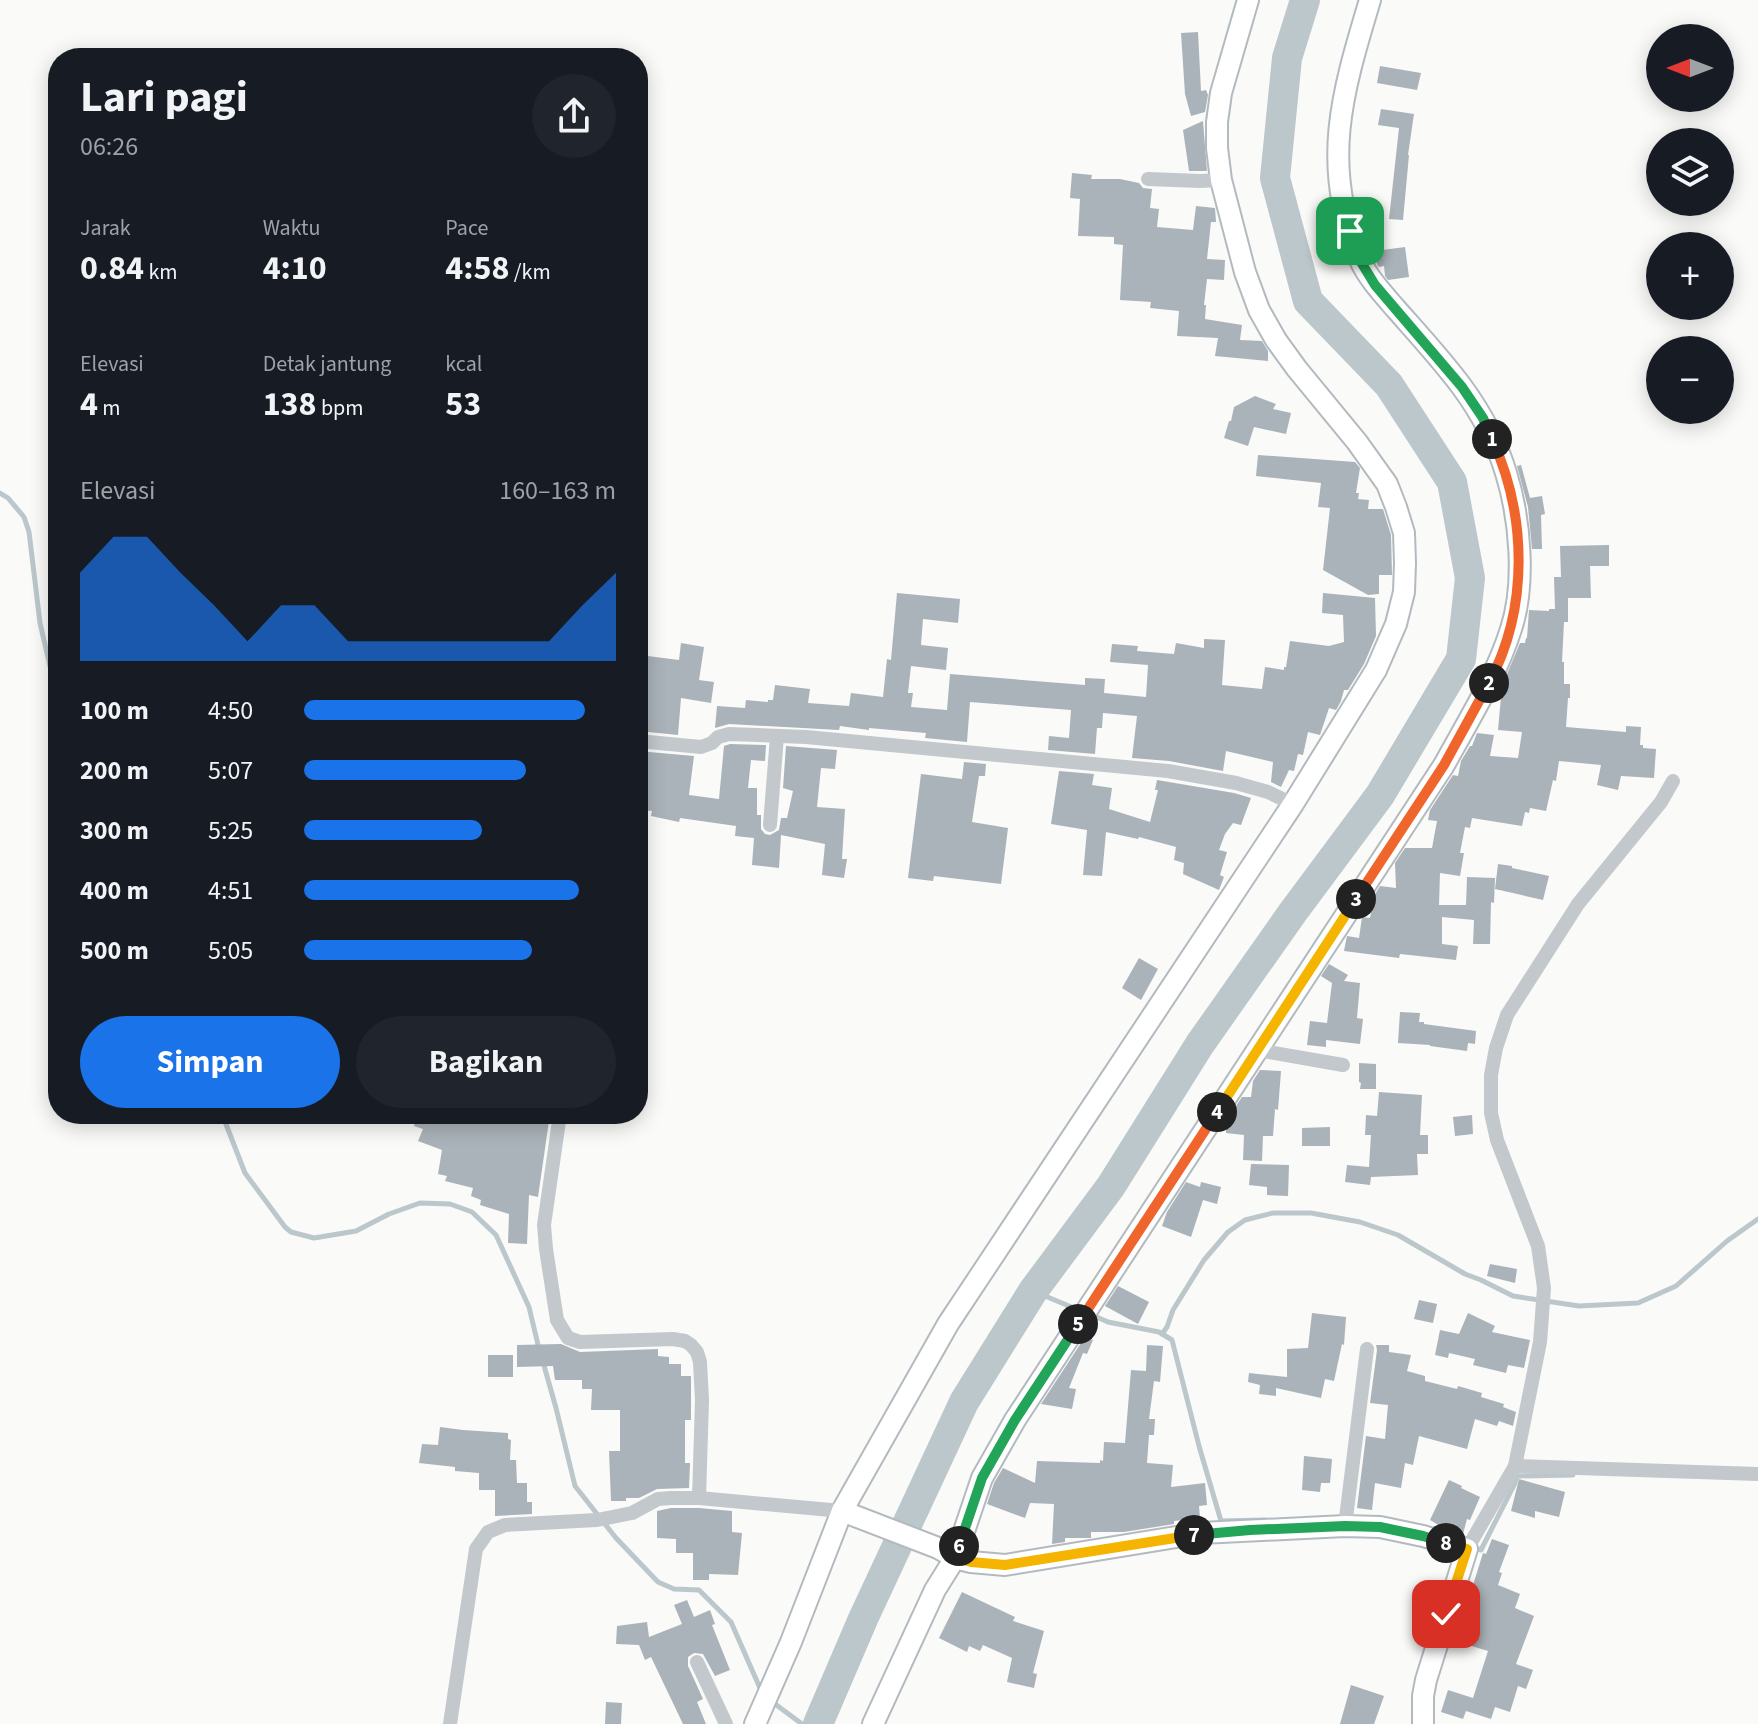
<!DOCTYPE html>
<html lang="id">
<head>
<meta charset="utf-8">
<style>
	body { margin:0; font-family:"Source Sans 3",sans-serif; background:#20242c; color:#f1f3f6; height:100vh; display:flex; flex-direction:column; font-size:30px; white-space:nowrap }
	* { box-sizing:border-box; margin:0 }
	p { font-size:26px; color:#9ea1a6 }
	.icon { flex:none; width:44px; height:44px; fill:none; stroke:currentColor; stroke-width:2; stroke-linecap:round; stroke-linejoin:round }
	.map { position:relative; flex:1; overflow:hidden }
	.panel { position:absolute; left:48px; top:48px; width:600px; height:1076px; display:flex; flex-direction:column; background:#171b24; border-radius:32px; box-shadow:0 4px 20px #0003 }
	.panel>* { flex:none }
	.needle { width:52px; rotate:270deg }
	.fabs { position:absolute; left:1646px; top:24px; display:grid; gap:16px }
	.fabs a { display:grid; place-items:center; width:88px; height:88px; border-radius:50%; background:#171b24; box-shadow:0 4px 20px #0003; font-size:40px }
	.pin { position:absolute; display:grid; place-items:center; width:68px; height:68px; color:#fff; margin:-34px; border-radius:16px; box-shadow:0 4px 12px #0006 }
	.km { position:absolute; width:40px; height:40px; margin:-20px; border-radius:50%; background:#222; color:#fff; font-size:22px; line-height:40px; text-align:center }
	.round { display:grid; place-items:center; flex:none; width:84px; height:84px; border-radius:42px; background:#20242c }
	.overview { display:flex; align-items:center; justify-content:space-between; height:136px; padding:0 32px }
	h1 { font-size:44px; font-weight:700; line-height:60px }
	.figures { display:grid; grid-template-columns:repeat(3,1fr); gap:12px; height:136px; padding:8px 32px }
	.figures div { display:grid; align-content:center }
	.figures b { font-size:34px; font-weight:700 }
	.figures small { font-size:22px; font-weight:400 }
	.figures p { font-size:22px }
	.chart { height:224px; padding:16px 32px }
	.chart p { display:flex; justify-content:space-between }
	.chart svg { width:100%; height:144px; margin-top:8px; fill:#1a73e8; opacity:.7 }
	.primary-button { display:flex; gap:16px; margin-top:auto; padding:16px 32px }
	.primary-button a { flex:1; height:92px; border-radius:48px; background:#1a73e8; color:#fff; font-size:32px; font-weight:700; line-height:92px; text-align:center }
	.primary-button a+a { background:#20242c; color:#f1f3f6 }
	ul { padding:0 32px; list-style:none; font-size:26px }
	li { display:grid; grid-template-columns:128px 96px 1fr; align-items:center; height:60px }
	li i { height:20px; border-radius:10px; background:#1a73e8 }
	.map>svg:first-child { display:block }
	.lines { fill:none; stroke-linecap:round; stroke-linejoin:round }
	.stream { stroke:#bbc7cb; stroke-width:5 }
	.river { stroke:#bbc7cb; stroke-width:30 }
	.building { fill:#aab3b9 }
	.secondary-casing { stroke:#b3babf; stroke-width:24 }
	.street { stroke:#c3c8cc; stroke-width:14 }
	.secondary { stroke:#fff; stroke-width:20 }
	.split-1-casing { stroke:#fff; stroke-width:16 }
	.split-2-casing { stroke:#fff; stroke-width:16 }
	.split-3-casing { stroke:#fff; stroke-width:16 }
	.split-4-casing { stroke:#fff; stroke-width:16 }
	.split-5-casing { stroke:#fff; stroke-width:16 }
	.split-6-casing { stroke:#fff; stroke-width:16 }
	.split-7-casing { stroke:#fff; stroke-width:16 }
	.split-8-casing { stroke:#fff; stroke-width:16 }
	.split-9-casing { stroke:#fff; stroke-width:16 }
	.split-1 { stroke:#22a559; stroke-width:10 }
	.split-2 { stroke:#f0652b; stroke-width:10 }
	.split-3 { stroke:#f0652b; stroke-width:10 }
	.split-4 { stroke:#f5b400; stroke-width:10 }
	.split-5 { stroke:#f0652b; stroke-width:10 }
	.split-6 { stroke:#22a559; stroke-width:10 }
	.split-7 { stroke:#f5b400; stroke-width:10 }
	.split-8 { stroke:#22a559; stroke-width:10 }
	.split-9 { stroke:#f5b400; stroke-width:10 }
</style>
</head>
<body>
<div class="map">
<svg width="1758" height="1724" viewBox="0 0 1758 1724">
	<rect width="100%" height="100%" fill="#fafaf8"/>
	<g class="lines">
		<g class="stream">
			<polyline points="0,493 8,498 24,517 29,532 40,623 53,679 58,718"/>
			<polyline points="222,1114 245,1173 285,1227 291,1232 314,1238 356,1231 389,1214 420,1203 450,1204 472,1212 496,1235 529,1307 539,1349"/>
			<polyline points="1033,1291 1081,1311"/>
			<polyline points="1090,1314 1108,1322 1159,1332 1172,1340 1199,1446 1221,1521 1265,1520"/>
			<polyline points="1162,1334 1167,1327 1173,1310 1204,1260 1228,1232 1245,1220 1273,1213 1311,1213 1360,1222 1398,1235 1465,1274 1481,1280 1513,1296 1579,1306 1638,1303 1676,1286 1727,1241 1758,1219"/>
			<polyline points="543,1362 556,1408 575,1486 616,1538 658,1582 674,1589 699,1590 731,1622 763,1695"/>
			<polyline points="1470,1547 1481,1550 1515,1483 1517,1476 1573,1475"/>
			<polyline points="771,1701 802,1724"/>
		</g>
		<polyline class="river" points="818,1724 863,1619 964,1402 1033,1291 1111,1186 1200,1044 1293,912 1380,795 1461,659 1470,578 1452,482 1389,385 1308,301 1275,178 1287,58 1305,0"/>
	</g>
	<g class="building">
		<polygon points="1198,32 1201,91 1206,90 1208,95 1205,112 1191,116 1185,94 1181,33"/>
		<polygon points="1380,66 1421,73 1417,90 1377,83"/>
		<polygon points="1381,109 1414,114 1408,155 1409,155 1403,220 1389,219 1399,128 1378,125"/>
		<polygon points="1203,121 1207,171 1189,171 1183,130"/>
		<polygon points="1072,173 1092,175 1091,179 1120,179 1139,183 1143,188 1152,189 1150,208 1159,209 1157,227 1193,230 1196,206 1215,208 1216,222 1211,222 1207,259 1225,260 1224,280 1207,279 1204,305 1206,305 1205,319 1242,325 1240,340 1262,341 1268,351 1268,361 1215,356 1218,338 1177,336 1179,311 1150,308 1151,302 1120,300 1123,245 1114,244 1114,237 1078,236 1080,199 1070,198"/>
		<polygon points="1405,247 1409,277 1388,280 1385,276 1384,266 1379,267 1377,264 1375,251"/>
		<polygon points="1255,396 1276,404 1273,409 1291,413 1286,434 1254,427 1248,446 1224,438 1229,421 1231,421 1234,407"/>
		<polygon points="1258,455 1355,462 1360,468 1356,493 1359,493 1358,499 1369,500 1368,509 1383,509 1391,535 1392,575 1379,575 1379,594 1368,595 1323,570 1330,508 1318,507 1321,483 1256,476"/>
		<polygon points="1521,465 1530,498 1542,496 1545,514 1541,515 1542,549 1532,549 1528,507 1517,466"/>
		<polygon points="1609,545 1609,566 1590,566 1591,598 1568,598 1568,622 1564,622 1562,662 1564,662 1564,684 1570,684 1570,698 1568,698 1566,727 1626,732 1626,726 1641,727 1640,745 1643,745 1643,748 1656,749 1654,778 1621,776 1618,790 1597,785 1601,765 1559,761 1556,781 1553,780 1546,811 1530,808 1529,813 1525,812 1522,826 1472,818 1470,828 1465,827 1460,853 1464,853 1460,876 1440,873 1439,905 1466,905 1467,877 1495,878 1494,903 1491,902 1490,944 1473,944 1474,920 1442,917 1442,944 1458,946 1456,960 1400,954 1399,958 1344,951 1347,936 1359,938 1362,917 1370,918 1374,896 1380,886 1396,888 1395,863 1405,848 1432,848 1437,821 1428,820 1430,810 1453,775 1458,776 1461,761 1470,746 1472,746 1477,733 1494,735 1490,756 1518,758 1522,732 1498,730 1502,686 1507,687 1507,674 1520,643 1525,643 1526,638 1527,638 1529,610 1549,611 1549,609 1555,609 1554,577 1561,577 1560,546"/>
		<polygon points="897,593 960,599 958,623 923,619 921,645 948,648 946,670 911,666 908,693 913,693 911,707 947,710 950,674 1085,685 1085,678 1105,679 1104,693 1146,697 1148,665 1110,662 1112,644 1138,646 1137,651 1174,654 1176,643 1204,648 1204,639 1225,640 1222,685 1262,689 1265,667 1284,670 1284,667 1286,667 1290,641 1329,646 1344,642 1343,615 1322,613 1323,593 1375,598 1376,636 1364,664 1348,690 1344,690 1341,701 1336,710 1329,708 1320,735 1308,732 1303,755 1298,754 1294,771 1289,770 1281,787 1271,782 1273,762 1226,751 1223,771 1169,761 1132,758 1137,716 1103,713 1102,728 1097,728 1095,754 1048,750 1049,736 1069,738 1071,710 970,702 967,742 925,738 926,733 869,728 869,730 840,726 839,730 729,724 715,728 717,706 745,708 746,700 768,702 768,700 773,700 775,685 810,689 808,703 849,706 851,693 883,697 887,659 891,660"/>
		<polygon points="681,643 704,647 699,680 714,682 711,703 681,698 678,735 638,731 638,672 640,655 679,660"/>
		<polygon points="730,744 766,745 765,761 751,760 748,788 757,788 757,815 761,815 761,829 765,834 770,835 779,830 781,818 787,818 793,791 783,788 786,746 837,750 835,769 821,768 817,807 845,809 842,859 847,859 844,878 822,875 825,844 781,835 779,868 752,865 754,838 735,836 736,826 680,818 679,822 651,816 652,811 638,810 638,751 694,756 689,795 719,799 724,746"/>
		<polygon points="964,762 986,764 985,776 979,776 972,822 1008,828 1001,884 934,876 933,881 908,878 921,774 962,779"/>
		<polygon points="1059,771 1094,774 1092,785 1112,788 1109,809 1150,822 1158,790 1155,790 1157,780 1234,793 1251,798 1241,825 1233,823 1225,834 1219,850 1227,852 1220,875 1224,877 1219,890 1183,874 1184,863 1174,860 1176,847 1139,837 1138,839 1106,832 1102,876 1083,875 1087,830 1051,824"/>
		<polygon points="1498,864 1512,866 1512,868 1549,876 1543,900 1495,889"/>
		<polygon points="1139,958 1158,969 1141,1000 1122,988"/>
		<polygon points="1329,964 1348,975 1344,981 1360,983 1357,1018 1363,1019 1360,1044 1326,1040 1326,1047 1307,1045 1310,1021 1327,1023 1332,983 1321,976"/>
		<polygon points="1400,1012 1420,1013 1419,1022 1424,1022 1424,1024 1476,1031 1475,1044 1468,1043 1467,1051 1430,1046 1430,1045 1398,1043"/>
		<polygon points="1359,1063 1376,1064 1376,1089 1360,1089 1361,1083 1359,1082"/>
		<polygon points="1260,1070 1281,1071 1278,1110 1275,1109 1273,1136 1263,1136 1262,1161 1243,1160 1244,1135 1226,1133 1226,1121 1242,1097 1251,1097 1253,1081"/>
		<polygon points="1379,1092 1422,1095 1420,1135 1428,1135 1428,1154 1417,1154 1418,1175 1371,1177 1370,1185 1345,1182 1347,1165 1369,1167 1371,1135 1365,1135 1366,1115 1377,1116"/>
		<polygon points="417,1114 550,1114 538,1197 529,1195 527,1244 508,1243 509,1214 480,1205 481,1200 471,1196 473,1188 445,1181 447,1176 438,1174 442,1150 418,1141 423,1129 414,1126"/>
		<polygon points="1472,1115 1473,1134 1455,1136 1453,1117"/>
		<polygon points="1330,1127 1330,1146 1302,1146 1302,1128"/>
		<polygon points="1251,1164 1289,1165 1288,1196 1267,1195 1267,1187 1249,1185"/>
		<polygon points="1186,1182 1200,1187 1201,1182 1221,1187 1217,1204 1203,1200 1191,1237 1162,1226 1167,1212"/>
		<polygon points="1490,1264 1517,1269 1515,1283 1487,1276"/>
		<polygon points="1118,1286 1149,1302 1138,1324 1105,1306"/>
		<polygon points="1419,1300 1437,1304 1433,1323 1414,1319"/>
		<polygon points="1312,1313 1346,1317 1344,1345 1342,1344 1334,1381 1325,1379 1321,1398 1276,1388 1276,1396 1259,1394 1260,1385 1248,1382 1249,1373 1287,1377 1287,1349 1308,1348"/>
		<polygon points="1468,1313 1495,1326 1492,1332 1530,1340 1524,1368 1508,1365 1506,1373 1473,1365 1475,1359 1449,1353 1448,1358 1435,1355 1440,1330 1459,1334"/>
		<polygon points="1085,1337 1093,1340 1087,1354 1083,1353 1069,1388 1076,1389 1072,1409 1041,1404"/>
		<polygon points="561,1344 580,1352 658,1349 658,1356 669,1357 669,1364 681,1364 681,1376 691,1376 691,1420 685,1420 685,1463 690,1463 689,1488 657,1489 639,1498 626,1498 626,1501 611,1501 609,1451 620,1451 620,1410 591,1410 592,1389 582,1389 582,1380 555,1380 553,1366 517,1367 517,1345"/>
		<polygon points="1147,1345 1163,1346 1160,1382 1154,1381 1149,1419 1155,1419 1154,1435 1149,1435 1147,1463 1173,1465 1171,1487 1205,1483 1207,1505 1199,1506 1200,1518 1174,1521 1174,1524 1124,1532 1091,1532 1091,1538 1065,1538 1065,1542 1052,1544 1054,1504 1030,1503 1025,1518 987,1504 994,1483 1003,1468 1035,1483 1037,1461 1100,1463 1100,1460 1103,1461 1104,1442 1125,1443 1131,1370 1146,1371"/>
		<polygon points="1376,1345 1389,1345 1389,1352 1411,1355 1407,1371 1425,1376 1425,1381 1457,1389 1458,1386 1482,1393 1481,1397 1504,1404 1503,1407 1516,1412 1513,1426 1499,1421 1497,1426 1475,1419 1467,1449 1419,1436 1413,1465 1405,1463 1401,1488 1375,1483 1372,1510 1357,1508 1366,1436 1385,1439 1388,1405 1370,1403 1377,1350"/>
		<rect x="488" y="1355" width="25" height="22"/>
		<polygon points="440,1427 463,1430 508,1433 508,1439 511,1440 510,1460 516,1460 517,1483 527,1483 527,1502 532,1502 532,1514 495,1516 495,1490 479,1490 479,1473 455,1471 455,1467 419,1463 422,1444 438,1445"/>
		<polygon points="1304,1456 1332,1459 1330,1483 1321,1483 1320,1492 1302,1490"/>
		<polygon points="1519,1479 1565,1492 1559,1517 1535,1511 1535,1518 1511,1511"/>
		<polygon points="1449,1480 1462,1486 1461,1488 1480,1497 1470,1520 1467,1519 1463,1534 1445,1529 1430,1520"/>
		<polygon points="699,1508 732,1511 732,1532 742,1533 738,1575 709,1574 709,1580 693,1580 693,1553 676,1553 676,1539 657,1538 657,1511 671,1508"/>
		<polygon points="1492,1539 1509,1545 1499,1572 1502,1573 1498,1585 1520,1594 1515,1608 1534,1616 1516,1664 1533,1670 1526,1689 1518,1686 1510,1712 1495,1707 1491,1719 1466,1711 1463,1719 1441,1712 1448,1690 1473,1698 1488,1651 1452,1640 1457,1626 1460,1627 1483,1553 1486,1554"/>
		<polygon points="962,1592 1015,1617 1013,1621 1044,1631 1033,1673 1037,1674 1034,1688 1007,1682 1012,1658 983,1645 980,1651 969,1646 967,1652 939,1638"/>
		<polygon points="687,1600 694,1617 710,1610 715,1624 712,1625 730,1670 715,1676 703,1654 694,1653 688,1657 688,1666 703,1699 697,1702 706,1724 683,1724 651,1657 645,1660 639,1645 616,1644 617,1626 647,1622 649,1637 682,1624 674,1605"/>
		<polygon points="1351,1685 1384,1696 1374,1724 1340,1724"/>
		<polygon points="606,1702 622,1703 621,1724 605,1724"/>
	</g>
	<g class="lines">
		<g class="secondary-casing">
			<g id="secondary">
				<polyline points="842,1511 938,1548 955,1558 971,1562 1005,1565 1201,1533 1345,1526 1380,1527 1423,1536 1467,1549 1426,1680 1423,1696 1423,1724"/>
				<polyline points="755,1724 791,1642 842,1511 948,1324 1293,804 1376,670 1396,624 1404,592 1405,563 1404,533 1396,507 1387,484 1357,442 1297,369 1276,340 1259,310 1245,272 1221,180 1217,148 1217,122 1221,93 1248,0"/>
				<path d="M 873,1724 L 935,1590 L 955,1558 L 982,1478 L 1015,1420 L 1444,765 C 1468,721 1496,677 1511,629 C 1526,584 1520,518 1506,473 C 1497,443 1481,413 1462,387 C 1442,360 1418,334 1396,309 C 1383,294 1368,278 1360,260 C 1320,165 1342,93 1370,0"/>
			</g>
		</g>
		<g class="street">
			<polyline points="1148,179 1200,181 1221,180"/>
			<polyline points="638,741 701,747 712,743 718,737 729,734 806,737 1168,771 1236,783 1268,792 1293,804"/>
			<polyline points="770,825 777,736"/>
			<polyline points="1257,1050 1343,1065"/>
			<polyline points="560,1114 544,1225 546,1249 557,1320 568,1338 580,1342 673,1339 685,1341 691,1345 697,1352 700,1362 702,1400 699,1498"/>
			<polyline points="1515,1466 1758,1474"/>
			<polyline points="1345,1526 1367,1349"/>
			<polyline points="1467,1549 1515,1466 1540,1342 1544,1288 1538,1246 1497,1140 1491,1113 1491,1075 1496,1048 1507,1015 1578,904 1661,802 1673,781"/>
			<polyline points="697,1662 726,1724"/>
			<polyline points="450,1724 476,1549 488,1532 505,1525 597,1520 632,1513 658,1499 671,1498 699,1498 842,1511"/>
		</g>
		<use href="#secondary" class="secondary"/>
	</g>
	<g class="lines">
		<g class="split-1-casing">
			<polyline id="split-1" points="1350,231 1361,262 1375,285 1462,387 1483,418 1492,439"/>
		</g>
		<g class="split-2-casing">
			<path id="split-2" d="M 1489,683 C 1529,608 1527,515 1492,439"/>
		</g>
		<g class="split-3-casing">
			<polyline id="split-3" points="1356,899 1444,765 1489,683"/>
		</g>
		<g class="split-4-casing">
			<polyline id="split-4" points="1217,1112 1356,899"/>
		</g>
		<g class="split-5-casing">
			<polyline id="split-5" points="1078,1324 1217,1112"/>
		</g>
		<g class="split-6-casing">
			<polyline id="split-6" points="959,1546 982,1478 1015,1420 1078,1324"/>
		</g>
		<g class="split-7-casing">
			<polyline id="split-7" points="959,1546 955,1558 971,1562 1005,1565 1194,1535"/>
		</g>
		<g class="split-8-casing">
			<polyline id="split-8" points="1194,1535 1250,1530 1345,1526 1380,1527 1423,1536 1446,1543"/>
		</g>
		<g class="split-9-casing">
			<polyline id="split-9" points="1446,1543 1467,1549 1446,1614"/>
		</g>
		<use href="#split-1" class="split-1"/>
		<use href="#split-2" class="split-2"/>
		<use href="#split-3" class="split-3"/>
		<use href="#split-4" class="split-4"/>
		<use href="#split-5" class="split-5"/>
		<use href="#split-6" class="split-6"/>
		<use href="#split-7" class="split-7"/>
		<use href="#split-8" class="split-8"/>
		<use href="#split-9" class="split-9"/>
	</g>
</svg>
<div class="fabs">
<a><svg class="needle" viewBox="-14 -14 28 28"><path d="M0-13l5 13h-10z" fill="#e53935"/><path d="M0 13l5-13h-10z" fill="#9ea1a6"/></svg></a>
<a><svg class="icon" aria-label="layers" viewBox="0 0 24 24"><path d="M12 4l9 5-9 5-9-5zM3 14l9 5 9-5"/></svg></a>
<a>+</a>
<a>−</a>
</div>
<div class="pin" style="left:1350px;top:231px;background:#1e9e55"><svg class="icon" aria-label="arrive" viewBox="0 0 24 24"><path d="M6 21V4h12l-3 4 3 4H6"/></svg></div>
<div class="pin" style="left:1446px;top:1614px;background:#d93025"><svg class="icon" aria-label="check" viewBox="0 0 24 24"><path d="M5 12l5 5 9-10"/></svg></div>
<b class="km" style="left:1492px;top:439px">1</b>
<b class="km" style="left:1489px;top:683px">2</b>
<b class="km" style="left:1356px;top:899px">3</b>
<b class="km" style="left:1217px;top:1112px">4</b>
<b class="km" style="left:1078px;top:1324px">5</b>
<b class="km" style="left:959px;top:1546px">6</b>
<b class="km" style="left:1194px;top:1535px">7</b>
<b class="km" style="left:1446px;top:1543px">8</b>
<section class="panel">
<div class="overview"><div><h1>Lari pagi</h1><p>06:26</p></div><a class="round"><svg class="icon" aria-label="share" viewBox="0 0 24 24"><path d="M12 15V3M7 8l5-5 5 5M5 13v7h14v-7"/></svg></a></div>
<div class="figures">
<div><p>Jarak</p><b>0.84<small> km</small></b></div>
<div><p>Waktu</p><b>4:10</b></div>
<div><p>Pace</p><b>4:58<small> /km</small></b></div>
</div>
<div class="figures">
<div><p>Elevasi</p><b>4<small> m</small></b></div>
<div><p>Detak jantung</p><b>138<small> bpm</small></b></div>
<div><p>kcal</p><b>53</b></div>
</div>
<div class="chart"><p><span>Elevasi</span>160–163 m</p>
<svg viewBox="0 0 160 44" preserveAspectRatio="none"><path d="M0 44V17L10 6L20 6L30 17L40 27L50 38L60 27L70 27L80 38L90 38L100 38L110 38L120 38L130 38L140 38L150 27L160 17V44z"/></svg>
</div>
<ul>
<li><b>100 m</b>4:50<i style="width:90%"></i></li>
<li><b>200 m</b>5:07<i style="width:71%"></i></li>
<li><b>300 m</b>5:25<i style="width:57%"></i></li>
<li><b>400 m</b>4:51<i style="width:88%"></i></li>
<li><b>500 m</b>5:05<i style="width:73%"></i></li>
</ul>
<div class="primary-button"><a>Simpan</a><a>Bagikan</a></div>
</section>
</div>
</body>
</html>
